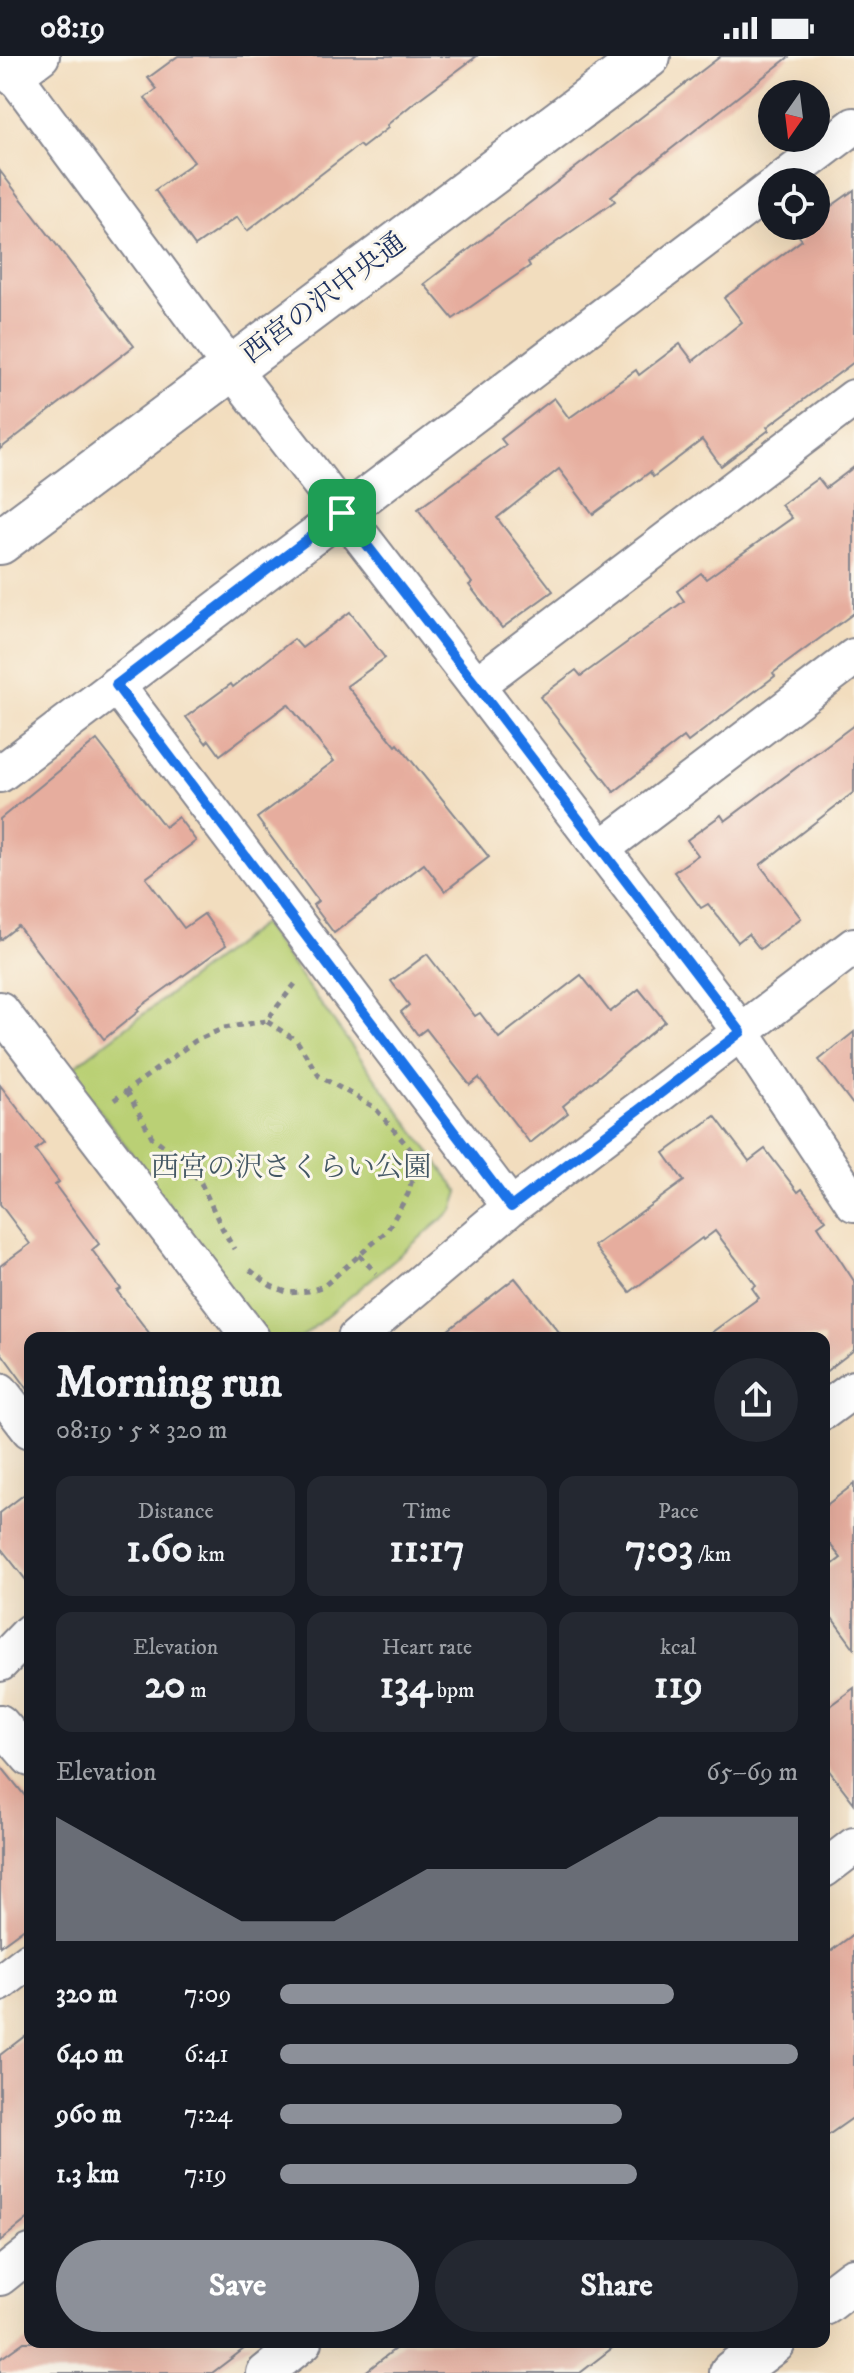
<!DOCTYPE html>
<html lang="en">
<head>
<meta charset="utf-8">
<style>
	body { margin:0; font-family:"IM FELL DW Pica","Noto Serif JP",serif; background:#242831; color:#f1f3f6; height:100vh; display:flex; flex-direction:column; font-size:30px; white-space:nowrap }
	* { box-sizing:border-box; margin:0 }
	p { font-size:26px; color:#9ea1a6 }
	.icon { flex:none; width:44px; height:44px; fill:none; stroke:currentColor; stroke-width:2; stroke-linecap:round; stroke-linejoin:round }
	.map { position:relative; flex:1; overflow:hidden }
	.sheet { position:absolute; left:24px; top:1276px; width:806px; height:1016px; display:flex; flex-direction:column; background:#171b24; border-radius:16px; box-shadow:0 8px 32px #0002 }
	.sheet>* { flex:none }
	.needle { width:52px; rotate:194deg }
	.tools { position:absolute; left:758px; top:24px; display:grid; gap:16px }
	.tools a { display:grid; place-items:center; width:72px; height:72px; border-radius:50%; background:#171b24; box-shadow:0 8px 32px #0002; font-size:40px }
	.pin { position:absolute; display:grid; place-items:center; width:68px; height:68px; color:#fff; margin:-34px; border-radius:16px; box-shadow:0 4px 12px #0006 }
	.round { display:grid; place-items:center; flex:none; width:84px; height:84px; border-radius:42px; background:#242831 }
	.head { display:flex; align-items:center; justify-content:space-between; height:136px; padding:0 32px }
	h1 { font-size:44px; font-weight:700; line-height:60px }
	.figures { display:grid; grid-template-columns:repeat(3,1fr); gap:12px; height:136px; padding:8px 32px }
	.figures div { display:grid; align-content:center; border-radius:16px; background:#242831; text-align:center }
	.figures b { font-size:40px; font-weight:700 }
	.figures small { font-size:22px; font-weight:400 }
	.figures p { font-size:22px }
	.chart { height:224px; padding:16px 32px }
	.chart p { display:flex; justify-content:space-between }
	.chart svg { width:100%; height:144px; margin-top:8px; fill:#8c9099; opacity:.7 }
	.primary-button { display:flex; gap:16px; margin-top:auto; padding:16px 32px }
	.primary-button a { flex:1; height:92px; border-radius:48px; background:#8c9099; color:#fff; font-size:32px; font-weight:700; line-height:92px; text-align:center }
	.primary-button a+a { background:#242831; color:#f1f3f6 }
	ul { padding:0 32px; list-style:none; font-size:26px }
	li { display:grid; grid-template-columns:128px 96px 1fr; align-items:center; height:60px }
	li i { height:20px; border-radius:10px; background:#8c9099 }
	.status { display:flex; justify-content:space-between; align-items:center; height:56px; padding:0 40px; background:#171b24; direction:ltr }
	.status svg { height:22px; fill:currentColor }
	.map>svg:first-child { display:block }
	.green { fill:#bad074; stroke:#6a8069; stroke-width:2 }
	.building { fill:#e6ad9e }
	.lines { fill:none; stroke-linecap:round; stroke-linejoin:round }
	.minor-casing { stroke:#86868e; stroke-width:40 }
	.tertiary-casing { stroke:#86868e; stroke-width:48 }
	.path { stroke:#86868e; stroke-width:5; stroke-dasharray:6 6; stroke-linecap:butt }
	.minor { stroke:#fff; stroke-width:36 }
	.tertiary { stroke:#fff; stroke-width:44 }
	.route-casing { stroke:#fff; stroke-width:16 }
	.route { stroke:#1a73e8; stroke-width:10 }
	.labels { text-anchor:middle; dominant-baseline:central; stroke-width:6; stroke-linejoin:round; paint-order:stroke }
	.street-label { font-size:28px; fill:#1b2f5e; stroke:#fbf7ec }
	.park-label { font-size:28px; fill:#435764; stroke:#fbf7ec }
</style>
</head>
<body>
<div class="status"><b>08:19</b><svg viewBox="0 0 49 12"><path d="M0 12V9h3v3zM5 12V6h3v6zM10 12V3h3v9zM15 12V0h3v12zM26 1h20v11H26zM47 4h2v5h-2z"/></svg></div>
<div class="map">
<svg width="854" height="2317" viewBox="0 0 854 2317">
	<rect width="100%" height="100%" fill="#fbf7ec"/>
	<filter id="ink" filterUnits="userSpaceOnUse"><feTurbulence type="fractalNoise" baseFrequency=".0125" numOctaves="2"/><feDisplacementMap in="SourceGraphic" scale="16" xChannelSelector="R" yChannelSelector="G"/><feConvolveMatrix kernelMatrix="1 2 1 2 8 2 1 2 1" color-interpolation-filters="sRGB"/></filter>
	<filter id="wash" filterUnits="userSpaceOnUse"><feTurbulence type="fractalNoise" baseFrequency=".006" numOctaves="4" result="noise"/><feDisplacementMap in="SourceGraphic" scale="32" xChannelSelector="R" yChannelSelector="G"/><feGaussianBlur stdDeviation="1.8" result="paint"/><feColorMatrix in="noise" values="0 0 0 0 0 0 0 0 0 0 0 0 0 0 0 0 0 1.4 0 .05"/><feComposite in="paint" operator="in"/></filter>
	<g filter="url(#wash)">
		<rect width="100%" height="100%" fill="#f2ddbe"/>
		<polygon class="green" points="262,868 459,1136 453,1154 301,1282 267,1282 70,1014"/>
		<g id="blocks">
			<g class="building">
				<polygon points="178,0 477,0 415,46 387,69 388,72 362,92 359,89 247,175 237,161 195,190 155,134 194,106 145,42 157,33 148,22"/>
				<polygon points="721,0 790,0 611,140 615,145 528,206 530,210 453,263 424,228"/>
				<polygon points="0,115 134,290 0,393"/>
				<polygon points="854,134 854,306 767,371 769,374 721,410 702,384 653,421 650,416 593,458 559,413 497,462 553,535 502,572 469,529 472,527 418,453 506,389 501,383 554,342 569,362 636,314 639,319 680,288 693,305 742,266 724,242 802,184 796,176 804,170 816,170 816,161"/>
				<polygon points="854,411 854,557 773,617 775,620 713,667 688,686 684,681 614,736 540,641 576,614 581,620 684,545 677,535 701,517 706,523 792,462 781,449 818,422 826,432"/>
				<polygon points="350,556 385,602 347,630 396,690 398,688 489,801 445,835 424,808 334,877 313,849 318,845 257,762 334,705 288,648 220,699 209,684 206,687 186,661 231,628 233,631 294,583 302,592"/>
				<polygon points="854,669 854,736 760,809 801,862 760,893 748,878 738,886 708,848 701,852 674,816 698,799 687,784 721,759 725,765"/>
				<polygon points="97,684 165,771 178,761 196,785 146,822 184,872 204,858 226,889 137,953 139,955 104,983 18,870 0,884 0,763"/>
				<polygon points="427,898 475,960 480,957 499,982 581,919 610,956 639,933 665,965 563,1050 568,1057 530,1087 479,1022 470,1029 426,973 418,979 401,956 409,949 391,925"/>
				<polygon points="854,976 854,1050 819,1004"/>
				<polygon points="0,1029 44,1087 35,1094 59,1126 55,1129 99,1188 92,1194 121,1233 117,1235 153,1282 30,1282 30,1336 0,1295 0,1210 30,1188 0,1148"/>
				<polygon points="715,1060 749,1105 765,1093 798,1136 802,1133 826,1164 818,1170 854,1225 854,1294 824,1317 824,1282 704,1282 759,1242 752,1232 756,1229 715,1175 703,1184 702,1182 630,1236 594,1190 684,1125 664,1097"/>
				<polygon points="515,1222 564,1282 438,1282"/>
				<polygon points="854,1428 854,1592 824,1551 824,1515 841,1502 824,1481 824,1451"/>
				<polygon points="30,1434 30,1529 0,1491 0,1457"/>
				<polygon points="854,1632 854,1747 824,1708 824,1654"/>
				<polygon points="0,1709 30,1746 30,1868 0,1890"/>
				<polygon points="854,1878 854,2061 824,2082 824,1900"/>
				<polygon points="30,1976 30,2161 0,2185 0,1999"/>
				<polygon points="24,2286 253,2286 212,2317 0,2317 0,2303"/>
				<polygon points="404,2286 620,2286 580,2317 364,2317"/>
			</g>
		</g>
	</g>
	<g filter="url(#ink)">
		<use href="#blocks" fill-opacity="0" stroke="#86868e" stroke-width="2"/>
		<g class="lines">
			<g class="minor-casing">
				<g id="minor">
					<polyline points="0,0 231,312 476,629 741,976 854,1147"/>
					<polyline points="13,21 41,0"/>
					<polyline points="780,126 854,70"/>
					<polyline points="116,629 511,1151"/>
					<polyline points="476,629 854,342"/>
					<polyline points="0,718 772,132"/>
					<polyline points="601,793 854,601"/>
					<polyline points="0,954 251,1282"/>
					<polyline points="356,1282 511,1151 854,890"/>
					<polyline points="0,1335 30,1374"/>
					<polyline points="824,1355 854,1333"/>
					<polyline points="0,1607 30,1576"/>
					<polyline points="0,1667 30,1702"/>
					<polyline points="824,1813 854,1790"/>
					<polyline points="0,1927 30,1904"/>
					<polyline points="0,2221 30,2197"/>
					<polyline points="265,2317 304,2286"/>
				</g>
			</g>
			<g class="tertiary-casing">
				<g id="tertiary">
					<polyline points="0,486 648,0"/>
					<polyline points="824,2247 854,2224"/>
					<polyline points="732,2317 773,2286"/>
				</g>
			</g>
			<g class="path">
				<polyline points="127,1035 152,1081 180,1102 201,1127 221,1170 234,1193"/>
				<polyline points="114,1044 195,985 224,972 266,965 295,928"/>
				<polyline points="359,1199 376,1217"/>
				<polyline points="250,1214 271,1230 289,1237 309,1235 324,1230 387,1175 408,1138 415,1113 411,1094 374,1051 319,1020 297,985 266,965"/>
			</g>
			<use href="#minor" class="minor"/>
			<use href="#tertiary" class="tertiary"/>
		</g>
	</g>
	<g class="lines" filter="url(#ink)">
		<g class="route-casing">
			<polygon id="route" points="342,457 476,629 741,976 511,1151 116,629"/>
		</g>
		<use href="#route" class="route"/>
	</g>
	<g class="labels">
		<g class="street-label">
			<text transform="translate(324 242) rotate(-37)">西宮の沢中央通</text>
		</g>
		<g class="park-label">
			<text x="291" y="1111">西宮の沢さくらい公園</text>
		</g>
	</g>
</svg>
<div class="tools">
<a><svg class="needle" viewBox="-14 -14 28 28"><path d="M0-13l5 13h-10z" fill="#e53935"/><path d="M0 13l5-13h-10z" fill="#9ea1a6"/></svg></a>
<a><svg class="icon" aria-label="locate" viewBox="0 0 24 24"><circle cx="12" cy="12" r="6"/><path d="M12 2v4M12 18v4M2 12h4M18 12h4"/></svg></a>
</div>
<div class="pin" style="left:342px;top:457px;background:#1e9e55"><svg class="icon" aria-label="arrive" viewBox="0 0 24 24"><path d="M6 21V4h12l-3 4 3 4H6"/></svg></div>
<section class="sheet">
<div class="head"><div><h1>Morning run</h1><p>08:19 · 5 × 320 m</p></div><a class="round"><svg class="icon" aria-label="share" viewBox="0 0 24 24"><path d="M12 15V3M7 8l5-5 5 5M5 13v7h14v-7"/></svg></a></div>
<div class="figures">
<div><p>Distance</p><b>1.60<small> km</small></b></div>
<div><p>Time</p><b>11:17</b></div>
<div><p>Pace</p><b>7:03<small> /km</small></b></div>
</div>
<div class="figures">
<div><p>Elevation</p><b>20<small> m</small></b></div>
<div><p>Heart rate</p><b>134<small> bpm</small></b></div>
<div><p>kcal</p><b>119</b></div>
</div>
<div class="chart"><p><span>Elevation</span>65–69 m</p>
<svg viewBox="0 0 160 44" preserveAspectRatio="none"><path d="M0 44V6L10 14L20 22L30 30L40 38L50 38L60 38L70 30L80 22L90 22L100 22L110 22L120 14L130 6L140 6L150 6L160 6V44z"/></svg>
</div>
<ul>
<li><b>320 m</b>7:09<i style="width:76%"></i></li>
<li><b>640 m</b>6:41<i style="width:100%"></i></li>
<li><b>960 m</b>7:24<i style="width:66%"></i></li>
<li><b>1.3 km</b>7:19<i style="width:69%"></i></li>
</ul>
<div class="primary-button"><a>Save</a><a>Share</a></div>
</section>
</div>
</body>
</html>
